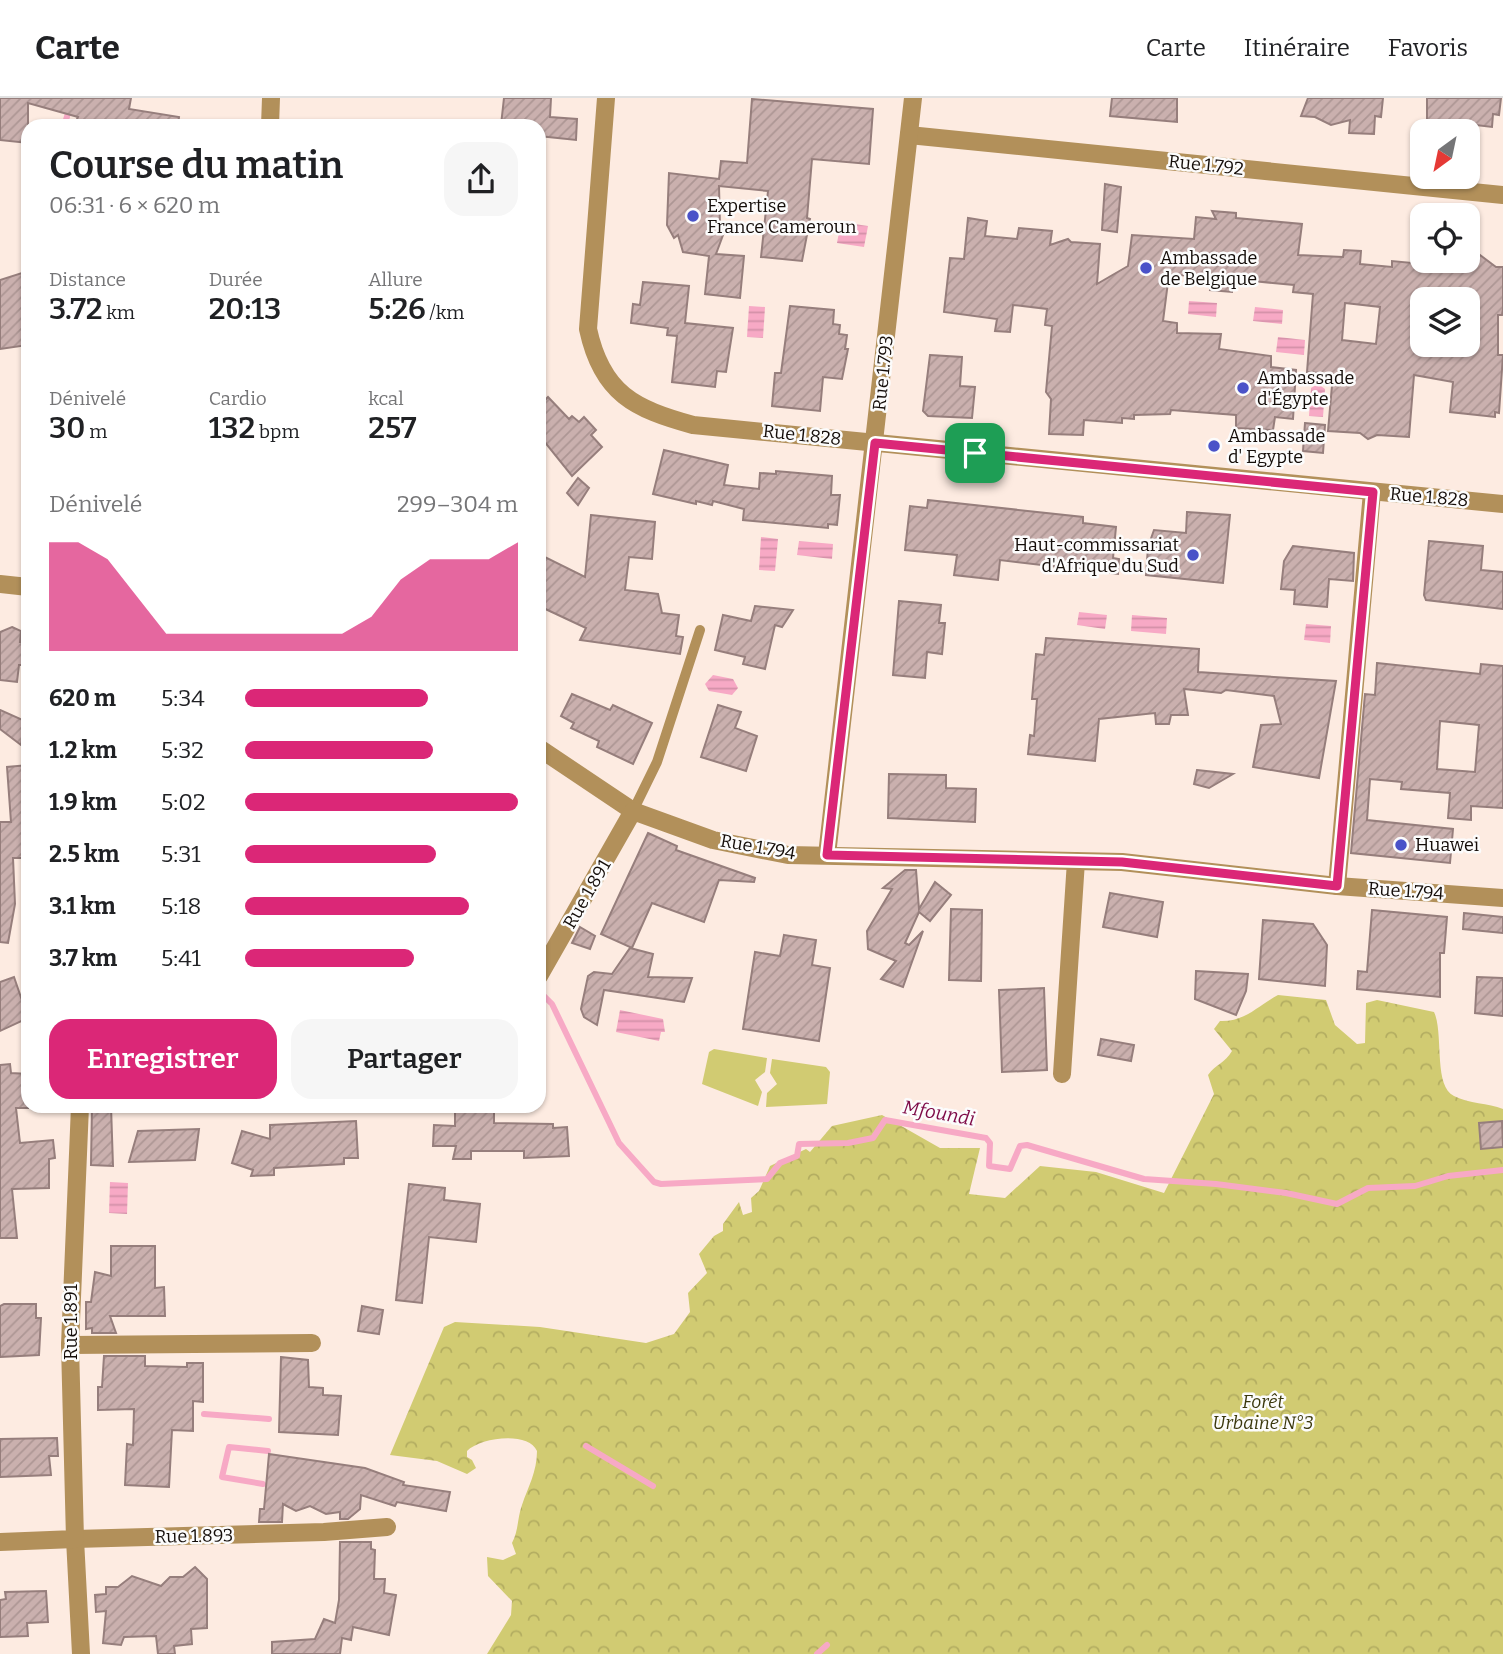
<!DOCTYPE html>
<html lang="fr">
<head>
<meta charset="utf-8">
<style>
	body { margin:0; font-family:Bitter,serif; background:#f6f6f6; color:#202124; height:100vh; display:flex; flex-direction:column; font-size:26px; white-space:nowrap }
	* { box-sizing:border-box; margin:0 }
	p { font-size:23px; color:#757577 }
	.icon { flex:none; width:38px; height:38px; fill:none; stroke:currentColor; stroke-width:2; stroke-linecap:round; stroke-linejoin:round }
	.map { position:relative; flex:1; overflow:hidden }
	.side { position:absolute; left:21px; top:21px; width:525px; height:994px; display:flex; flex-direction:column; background:#fff; border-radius:21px; box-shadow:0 2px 5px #0004 }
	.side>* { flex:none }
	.needle { width:46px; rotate:213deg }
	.buttons { position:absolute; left:1410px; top:21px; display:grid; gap:14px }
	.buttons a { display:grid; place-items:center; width:70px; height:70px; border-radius:14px; background:#fff; box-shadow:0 2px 5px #0004; font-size:35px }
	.pin { position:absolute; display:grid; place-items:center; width:60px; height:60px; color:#fff; margin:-30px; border-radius:14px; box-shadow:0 4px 10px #0006 }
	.round { display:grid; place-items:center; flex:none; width:74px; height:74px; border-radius:21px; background:#f6f6f6 }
	.summary { display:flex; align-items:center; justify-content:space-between; height:119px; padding:0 28px }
	h1 { font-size:38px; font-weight:600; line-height:52px }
	.stats { display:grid; grid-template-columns:repeat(3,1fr); gap:10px; height:119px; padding:7px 28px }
	.stats div { display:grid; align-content:center }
	.stats b { font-size:30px; font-weight:600 }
	.stats small { font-size:19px; font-weight:400 }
	.stats p { font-size:19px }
	.chart { height:196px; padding:14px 28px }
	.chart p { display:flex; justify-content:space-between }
	.chart svg { width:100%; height:126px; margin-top:7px; fill:#db2777; opacity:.7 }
	.cta { display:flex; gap:14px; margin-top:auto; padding:14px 28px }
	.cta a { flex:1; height:80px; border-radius:21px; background:#db2777; color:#fff; font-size:28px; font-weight:600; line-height:80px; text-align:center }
	.cta a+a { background:#f6f6f6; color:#202124 }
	ul { padding:0 28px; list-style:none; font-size:23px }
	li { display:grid; grid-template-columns:112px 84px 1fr; align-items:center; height:52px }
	li i { height:18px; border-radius:9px; background:#db2777 }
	header { display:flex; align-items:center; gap:42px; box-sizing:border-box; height:98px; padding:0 35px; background:#fff; border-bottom:2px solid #e0e0e0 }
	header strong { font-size:33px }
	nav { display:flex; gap:38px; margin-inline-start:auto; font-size:24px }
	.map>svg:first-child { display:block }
	.green { fill:#d1cb72 }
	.park { fill:url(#park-crowns) }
	.water { fill:url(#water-rules) }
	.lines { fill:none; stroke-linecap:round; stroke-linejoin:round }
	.stream { stroke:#f7a9c5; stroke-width:6 }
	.building { fill:url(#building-hatch); stroke:#967e7c; stroke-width:2; fill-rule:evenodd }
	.service { stroke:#b2905a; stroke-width:10 }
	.minor { stroke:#b2905a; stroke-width:18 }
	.tertiary { stroke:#b2905a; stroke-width:18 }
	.route-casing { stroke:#fff; stroke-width:14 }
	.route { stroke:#db2777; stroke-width:9 }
	.poi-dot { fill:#4a52c8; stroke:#fcfcfc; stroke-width:2.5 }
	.labels { text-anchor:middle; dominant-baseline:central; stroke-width:5; stroke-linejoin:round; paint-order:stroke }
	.street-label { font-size:18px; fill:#140d09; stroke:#fcfcfc }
	.poi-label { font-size:18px; fill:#140d09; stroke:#fcfcfc; text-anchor:start }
	.park-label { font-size:18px; font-style:italic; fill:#3b380d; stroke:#fcfcfc }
	.water-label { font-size:19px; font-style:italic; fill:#7e0b48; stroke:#fcfcfc }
</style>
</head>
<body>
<header>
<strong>Carte</strong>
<nav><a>Carte</a><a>Itinéraire</a><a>Favoris</a></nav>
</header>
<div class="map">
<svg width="1503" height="1556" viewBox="0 0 1503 1556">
	<defs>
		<pattern id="park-crowns" width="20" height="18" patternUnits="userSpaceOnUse" patternTransform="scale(1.75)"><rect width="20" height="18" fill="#d1cb72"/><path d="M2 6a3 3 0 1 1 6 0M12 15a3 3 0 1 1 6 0" fill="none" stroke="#b3ad61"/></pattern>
		<pattern id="water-rules" width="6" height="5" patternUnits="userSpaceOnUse" patternTransform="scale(1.75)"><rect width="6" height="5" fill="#f7a9c5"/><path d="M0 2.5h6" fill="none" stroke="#d390a8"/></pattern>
		<pattern id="building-hatch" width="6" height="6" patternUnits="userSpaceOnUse" patternTransform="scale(1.75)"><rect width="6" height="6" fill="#cab0ae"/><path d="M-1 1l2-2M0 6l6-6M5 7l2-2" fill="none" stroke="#ad9694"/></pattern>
	</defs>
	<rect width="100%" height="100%" fill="#fdebe1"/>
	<g class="green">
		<polygon points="714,951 767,960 765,974 755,982 762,994 758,1008 702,986 709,954"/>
		<polygon points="772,961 826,969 830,974 827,1006 766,1009 767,995 777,986 770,975"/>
	</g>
	<path class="park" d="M 1278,897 L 1326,902 L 1335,927 L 1357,946 L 1365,945 L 1366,905 L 1377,902 L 1434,914 C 1444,935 1433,988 1454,998 C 1469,1006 1488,1005 1503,1011 L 1503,1556 L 487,1556 L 511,1517 L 512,1503 L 488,1478 L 487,1459 L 503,1462 L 516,1456 L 512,1445 C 519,1431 517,1421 522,1407 C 528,1389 537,1374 537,1353 C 529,1333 480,1339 467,1353 L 467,1359 L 472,1362 L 476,1370 L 467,1376 L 437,1363 L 390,1357 L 444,1229 L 455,1224 L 540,1229 L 646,1245 L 674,1236 L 690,1214 L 688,1195 L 707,1175 L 699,1156 L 714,1138 L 723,1133 L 723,1126 L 739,1104 L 743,1117 L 752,1114 L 751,1100 L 759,1093 L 770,1068 L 806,1051 L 810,1054 L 832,1028 L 882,1017 L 940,1050 L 980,1050 L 969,1096 L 1005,1100 L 1040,1068 L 1096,1074 L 1164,1095 L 1214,996 L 1208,977 C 1216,966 1225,965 1232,953 L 1214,931 L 1220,923 C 1245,924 1257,908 1278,897 Z"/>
	<g class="water">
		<polygon points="841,124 868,128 864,149 837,145"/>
		<polygon points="1189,203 1217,205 1216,219 1188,216"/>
		<polygon points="749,208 765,209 763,240 747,239"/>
		<polygon points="1255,209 1283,212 1282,226 1253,223"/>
		<polygon points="1278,239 1305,242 1304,257 1276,254"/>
		<polygon points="1318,286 1325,291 1323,319 1309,318 1311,290"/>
		<polygon points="761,439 778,441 775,473 759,472"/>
		<polygon points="799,443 833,446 832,461 797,457"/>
		<polygon points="1079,514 1107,517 1105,531 1077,527"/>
		<polygon points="1132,517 1167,520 1166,536 1131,533"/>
		<polygon points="1306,526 1331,528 1330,545 1304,542"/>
		<polygon points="713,577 733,581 738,590 732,597 709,593 705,586"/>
		<polygon points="620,912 663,921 665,934 661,934 659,943 616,934"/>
		<polygon points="110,1084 128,1085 127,1116 109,1115"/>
	</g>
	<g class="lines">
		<g class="stream">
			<polyline points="64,28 73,0"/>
			<polyline points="539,893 552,906 619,1045 654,1084 661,1086 767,1081 780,1065 797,1058 799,1046 848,1045 873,1040 885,1022 986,1040 990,1045 989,1068 1010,1071 1020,1048 1027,1047 1144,1081 1216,1086 1286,1095 1337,1106 1368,1090 1415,1088 1448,1078 1503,1072"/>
			<polyline points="204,1316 269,1321"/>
			<polyline points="586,1348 653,1388"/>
			<polyline points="263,1386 222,1379 229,1349 268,1353"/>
			<polyline points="817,1556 827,1547"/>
		</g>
	</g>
	<g class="building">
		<polygon points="0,0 131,0 129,11 179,19 178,28 74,28 78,19 28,5 28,45 0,42"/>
		<polygon points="504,0 551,0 550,19 577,21 576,42 539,38 539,28 501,27"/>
		<polygon points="1112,0 1177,0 1177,24 1110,18"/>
		<polygon points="1308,0 1383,0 1381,19 1375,18 1374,36 1349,35 1350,22 1331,27 1315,19 1301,18"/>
		<polygon points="1427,0 1501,0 1499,17 1493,16 1492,29 1467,26 1467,31 1427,28"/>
		<polygon points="752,1 873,11 869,66 812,61 807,120 810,121 802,163 761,159 768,93 719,88 720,128 726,129 716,156 744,158 740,200 705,196 709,158 683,154 678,137 674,140 667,127 669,75 719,81 721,63 747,65"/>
		<polygon points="1105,86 1121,89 1117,134 1102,132"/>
		<path d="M 1212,113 L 1236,115 L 1236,120 L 1302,126 L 1298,157 L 1343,159 L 1344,152 L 1361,153 L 1360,166 L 1392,169 L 1392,163 L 1454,169 L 1459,163 L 1468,163 L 1468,148 L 1496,169 L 1503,169 L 1503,211 L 1502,217 L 1498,217 L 1498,257 L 1503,257 L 1499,315 L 1495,314 L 1495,319 L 1450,314 L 1453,284 L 1414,277 L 1409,339 L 1377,337 L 1368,341 L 1360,335 L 1328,333 L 1333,276 L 1307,274 L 1313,196 L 1293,194 L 1294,187 L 1232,181 L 1232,194 L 1210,192 L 1211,180 L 1169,176 L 1163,223 L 1177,225 L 1177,235 L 1221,236 L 1219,251 L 1271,258 L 1271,269 L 1296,272 L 1293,321 L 1275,319 L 1273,332 L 1236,330 L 1236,317 L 1171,312 L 1170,316 L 1134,317 L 1134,321 L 1122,320 L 1122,325 L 1084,322 L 1083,337 L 1049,336 L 1051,301 L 1046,294 L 1052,228 L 1045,227 L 1047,211 L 1013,207 L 1010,234 L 995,233 L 997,221 L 944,214 L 950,160 L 964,161 L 968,120 L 987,123 L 985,138 L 1017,141 L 1019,130 L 1052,133 L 1050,147 L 1068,141 L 1071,144 L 1100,146 L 1097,186 L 1128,168 L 1132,137 L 1194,141 L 1196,119 L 1216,121 ZM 1436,191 L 1471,200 L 1468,247 L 1423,247 L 1423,201 L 1435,201 ZM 1345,205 L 1380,209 L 1376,246 L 1342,242 Z"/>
		<polygon points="28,173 28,247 0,251 0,182"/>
		<polygon points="643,184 689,188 685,225 733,230 726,274 717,273 715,289 672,284 677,238 667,237 668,230 631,225 633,206 640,207"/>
		<polygon points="790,208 834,212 833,226 840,227 839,236 847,237 845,251 848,251 842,281 823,279 820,313 772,308 775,275 781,275"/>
		<polygon points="930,257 962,259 960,288 975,289 972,320 928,318 923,313"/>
		<polygon points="548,299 569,321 572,318 579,324 584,319 596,332 591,337 602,349 572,378 539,337 539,308"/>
		<polygon points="1305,325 1325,327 1323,355 1303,353"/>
		<polygon points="664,352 728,367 724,387 759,391 760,375 776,376 776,373 832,378 831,397 840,397 837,427 828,426 828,430 743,422 744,411 713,403 712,407 696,403 696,406 653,396"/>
		<polygon points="578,380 589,390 578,407 567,395"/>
		<polygon points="928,402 1083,419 1083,425 1116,429 1113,460 1119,461 1118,476 1000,462 998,482 954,477 957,457 905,452 910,408 927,410"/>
		<polygon points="1187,414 1230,417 1223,485 1146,477 1148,449 1154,432 1186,435"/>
		<polygon points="591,417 655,424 652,461 629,459 625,492 658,496 662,515 679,517 676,538 683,539 680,556 580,542 586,530 539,508 539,472 545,459 585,479"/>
		<polygon points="1429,443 1483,448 1481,472 1503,474 1503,511 1426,502 1424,497"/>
		<polygon points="1293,448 1354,455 1353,483 1329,481 1327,509 1294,506 1295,492 1281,491 1284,463"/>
		<polygon points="899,503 941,507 939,525 945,525 942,556 927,554 925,580 893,577"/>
		<polygon points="755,508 793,512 782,529 775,527 765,571 743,566 745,559 715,552 723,517 751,523"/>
		<polygon points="12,529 21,533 20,544 28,544 28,567 19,567 17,584 0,582 0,534"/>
		<polygon points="1046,540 1199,551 1198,574 1336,583 1319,680 1253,669 1261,627 1281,626 1274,598 1226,592 1221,595 1184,591 1188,617 1171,617 1169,626 1156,626 1155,615 1099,621 1095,663 1028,656 1030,637 1034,638 1037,601 1032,601 1036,556 1044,557"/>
		<path d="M 1377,565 L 1480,576 L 1481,566 L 1503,568 L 1503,710 L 1471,708 L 1471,722 L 1448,720 L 1450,695 L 1401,691 L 1402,684 L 1370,681 L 1367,722 L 1453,731 L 1450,765 L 1351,755 L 1365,596 L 1375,597 ZM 1440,623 L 1479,627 L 1475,674 L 1437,671 Z"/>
		<polygon points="572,596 610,612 613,607 652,625 633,666 597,649 599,643 571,630 574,625 561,618"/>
		<polygon points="718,607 741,614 735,630 757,638 746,673 701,659"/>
		<polygon points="0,612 25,623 21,647 0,631"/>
		<polygon points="28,667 28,760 13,760 15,806 8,845 0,844 0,724 11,724 7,669"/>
		<polygon points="1197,672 1233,676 1209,690 1194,686"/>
		<polygon points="889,676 946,677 946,690 976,691 975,724 888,720"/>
		<polygon points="648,735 677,748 676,752 755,780 754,784 719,782 704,824 652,805 632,850 601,836"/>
		<polygon points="905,772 916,772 919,811 935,784 951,797 930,823 919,814 905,845 909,847 923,833 903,889 881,881 896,863 868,851 867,833 892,791 883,790"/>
		<polygon points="1110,795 1163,804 1157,839 1103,829"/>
		<polygon points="951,811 982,812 981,883 949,882"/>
		<polygon points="1372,812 1447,819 1444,855 1440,855 1440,899 1357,891 1358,873 1367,874"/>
		<polygon points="1464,815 1503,819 1503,835 1463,831"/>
		<polygon points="1263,822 1313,826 1327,847 1325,888 1259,881"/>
		<polygon points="580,829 595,838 590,851 572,845"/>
		<polygon points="784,837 816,842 812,867 830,870 819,943 743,931 755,854 780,858"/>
		<polygon points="630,850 653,856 648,879 692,880 684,904 604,892 597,927 584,919 581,911 588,878 594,874 612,876"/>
		<polygon points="1196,873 1248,876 1246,893 1236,917 1195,901"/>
		<polygon points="14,879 28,920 0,933 0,884"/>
		<polygon points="1477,879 1503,880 1503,918 1475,915"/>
		<polygon points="1044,890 1047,972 1002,974 999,892"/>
		<polygon points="1101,941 1134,947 1131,963 1098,957"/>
		<polygon points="10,966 11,975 28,976 28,1010 16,1010 20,1045 53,1042 55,1060 49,1061 49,1090 12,1091 17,1140 0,1140 0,967"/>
		<polygon points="92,1008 111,1008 113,1068 91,1067"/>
		<polygon points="455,1011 494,1012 494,1025 553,1026 553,1030 567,1029 569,1058 524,1060 524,1053 471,1053 471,1061 453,1061 456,1048 433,1048 434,1027 455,1028"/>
		<polygon points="356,1023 358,1060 344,1060 344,1066 274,1070 274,1077 251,1078 253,1072 232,1065 242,1033 270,1041 270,1027"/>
		<polygon points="1502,1023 1503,1049 1481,1051 1479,1025"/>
		<polygon points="199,1031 195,1062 129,1064 138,1033"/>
		<polygon points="409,1086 445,1090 444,1102 480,1106 476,1144 429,1139 422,1205 396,1202"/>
		<polygon points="111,1148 155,1148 155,1190 164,1189 165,1218 110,1218 116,1235 92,1235 92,1230 86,1231 86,1204 91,1204 95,1174 111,1178"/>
		<polygon points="4,1206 36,1206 36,1220 41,1220 39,1257 0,1259 0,1208"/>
		<polygon points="362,1208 383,1212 379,1236 358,1233"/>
		<polygon points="104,1258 145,1258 145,1268 187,1269 187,1265 203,1265 203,1304 193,1303 193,1333 172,1332 169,1389 125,1387 127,1346 133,1347 134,1311 98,1312 98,1289 102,1289"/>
		<polygon points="281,1259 308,1262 309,1289 323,1290 323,1297 341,1298 338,1337 279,1334"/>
		<polygon points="57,1340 58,1358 49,1358 51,1377 0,1379 0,1341"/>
		<polygon points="269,1356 365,1370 404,1384 403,1387 450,1394 446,1413 397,1404 395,1408 361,1397 360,1411 348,1421 340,1421 340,1414 326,1416 310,1408 296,1413 283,1406 282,1424 259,1424 260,1411 264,1411"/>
		<polygon points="340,1444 371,1444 371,1451 375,1452 374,1481 385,1481 384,1495 396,1497 389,1537 353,1529 351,1542 342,1540 340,1556 272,1556 272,1544 315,1541 324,1521 335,1525 339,1502"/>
		<polygon points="195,1469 207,1481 207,1530 191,1531 192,1546 174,1548 175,1556 158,1556 156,1538 124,1539 121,1547 103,1545 106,1513 96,1514 95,1497 106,1496 106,1489 118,1489 132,1478 161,1488 170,1479 183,1479"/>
		<polygon points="46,1493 48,1524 27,1525 28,1538 0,1539 0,1502 6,1501 5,1494"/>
	</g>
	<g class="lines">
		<polyline class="service" points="633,713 657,664 700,532"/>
		<g class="minor">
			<path d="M 606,0 L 588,231 C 602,296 635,311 693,327 L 1503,406"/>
			<polyline points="270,28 271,0"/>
			<polyline points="909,37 1503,97"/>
			<polyline points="0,486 28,489"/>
			<polyline points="539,650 633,713"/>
			<polyline points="827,757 913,0"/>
			<polyline points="1337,788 1372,394"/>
			<polyline points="1062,976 1076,763"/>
			<polyline points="70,1247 312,1245"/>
			<polyline points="81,1556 75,1441 324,1434 387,1429"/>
		</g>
		<g class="tertiary">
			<polyline points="539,878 633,713 713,742 788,757 1122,764 1337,788 1503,800"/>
			<polyline points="0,1444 75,1441 70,1247 80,1008"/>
		</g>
	</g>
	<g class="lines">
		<g class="route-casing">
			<polygon id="route" points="875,345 1373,394 1337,788 1122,764 827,757"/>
		</g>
		<use href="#route" class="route"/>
	</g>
	<g class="poi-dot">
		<circle cx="693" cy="118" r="7"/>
		<circle cx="1146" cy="170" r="7"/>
		<circle cx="1243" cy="290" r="7"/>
		<circle cx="1214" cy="348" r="7"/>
		<circle cx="1193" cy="457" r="7"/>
		<circle cx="1401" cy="747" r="7"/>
	</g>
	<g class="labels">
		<g class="street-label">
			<text transform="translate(1206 67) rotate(6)">Rue 1.792</text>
			<text transform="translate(883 275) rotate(-84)">Rue 1.793</text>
			<text transform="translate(802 337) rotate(6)">Rue 1.828</text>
			<text transform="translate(1429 399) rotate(5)">Rue 1.828</text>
			<text transform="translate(758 749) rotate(10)">Rue 1.794</text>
			<text transform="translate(1406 793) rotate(4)">Rue 1.794</text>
			<text transform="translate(587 796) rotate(-60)">Rue 1.891</text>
			<text transform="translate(71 1224) rotate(-90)">Rue 1.891</text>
			<text transform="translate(194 1438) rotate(-1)">Rue 1.893</text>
		</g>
		<g class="poi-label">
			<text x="707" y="108">Expertise<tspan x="707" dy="21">France Cameroun</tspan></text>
			<text x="1160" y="160">Ambassade<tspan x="1160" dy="21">de Belgique</tspan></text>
			<text x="1257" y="280">Ambassade<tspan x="1257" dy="21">d'Égypte</tspan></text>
			<text x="1228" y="338">Ambassade<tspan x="1228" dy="21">d' Egypte</tspan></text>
			<text x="1179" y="447" text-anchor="end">Haut-commissariat<tspan x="1179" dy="21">d'Afrique du Sud</tspan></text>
			<text x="1415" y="747">Huawei</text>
		</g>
		<g class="park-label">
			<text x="1263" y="1304">Forêt<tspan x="1263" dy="21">Urbaine N°3</tspan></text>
		</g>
		<g class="water-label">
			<text transform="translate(939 1015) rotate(10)">Mfoundi</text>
		</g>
	</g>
</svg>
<div class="buttons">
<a><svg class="needle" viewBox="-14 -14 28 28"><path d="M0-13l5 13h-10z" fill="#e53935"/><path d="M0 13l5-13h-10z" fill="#757577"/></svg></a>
<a><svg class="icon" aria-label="locate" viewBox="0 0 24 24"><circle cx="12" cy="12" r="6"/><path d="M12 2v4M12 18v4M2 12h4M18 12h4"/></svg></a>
<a><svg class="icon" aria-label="layers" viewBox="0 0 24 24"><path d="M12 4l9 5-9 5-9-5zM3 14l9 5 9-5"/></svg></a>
</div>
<div class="pin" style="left:975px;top:355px;background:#1e9e55"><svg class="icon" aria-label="arrive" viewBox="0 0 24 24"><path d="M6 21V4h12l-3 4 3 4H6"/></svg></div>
<section class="side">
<div class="summary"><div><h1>Course du matin</h1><p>06:31 · 6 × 620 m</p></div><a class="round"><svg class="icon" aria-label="share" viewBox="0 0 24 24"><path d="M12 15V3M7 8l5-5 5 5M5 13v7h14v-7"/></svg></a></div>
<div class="stats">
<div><p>Distance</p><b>3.72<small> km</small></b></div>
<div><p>Durée</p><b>20:13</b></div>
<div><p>Allure</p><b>5:26<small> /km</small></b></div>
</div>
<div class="stats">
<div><p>Dénivelé</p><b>30<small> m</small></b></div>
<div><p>Cardio</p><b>132<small> bpm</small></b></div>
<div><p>kcal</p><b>257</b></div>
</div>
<div class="chart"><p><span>Dénivelé</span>299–304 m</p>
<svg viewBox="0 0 160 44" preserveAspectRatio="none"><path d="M0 44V6L10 6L20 12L30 25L40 38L50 38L60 38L70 38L80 38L90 38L100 38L110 32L120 19L130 12L140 12L150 12L160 6V44z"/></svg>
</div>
<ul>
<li><b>620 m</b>5:34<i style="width:67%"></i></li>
<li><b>1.2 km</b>5:32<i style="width:69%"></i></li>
<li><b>1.9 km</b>5:02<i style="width:100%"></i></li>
<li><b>2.5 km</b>5:31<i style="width:70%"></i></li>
<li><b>3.1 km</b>5:18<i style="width:82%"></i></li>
<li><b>3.7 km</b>5:41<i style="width:62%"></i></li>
</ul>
<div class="cta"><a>Enregistrer</a><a>Partager</a></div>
</section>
</div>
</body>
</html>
